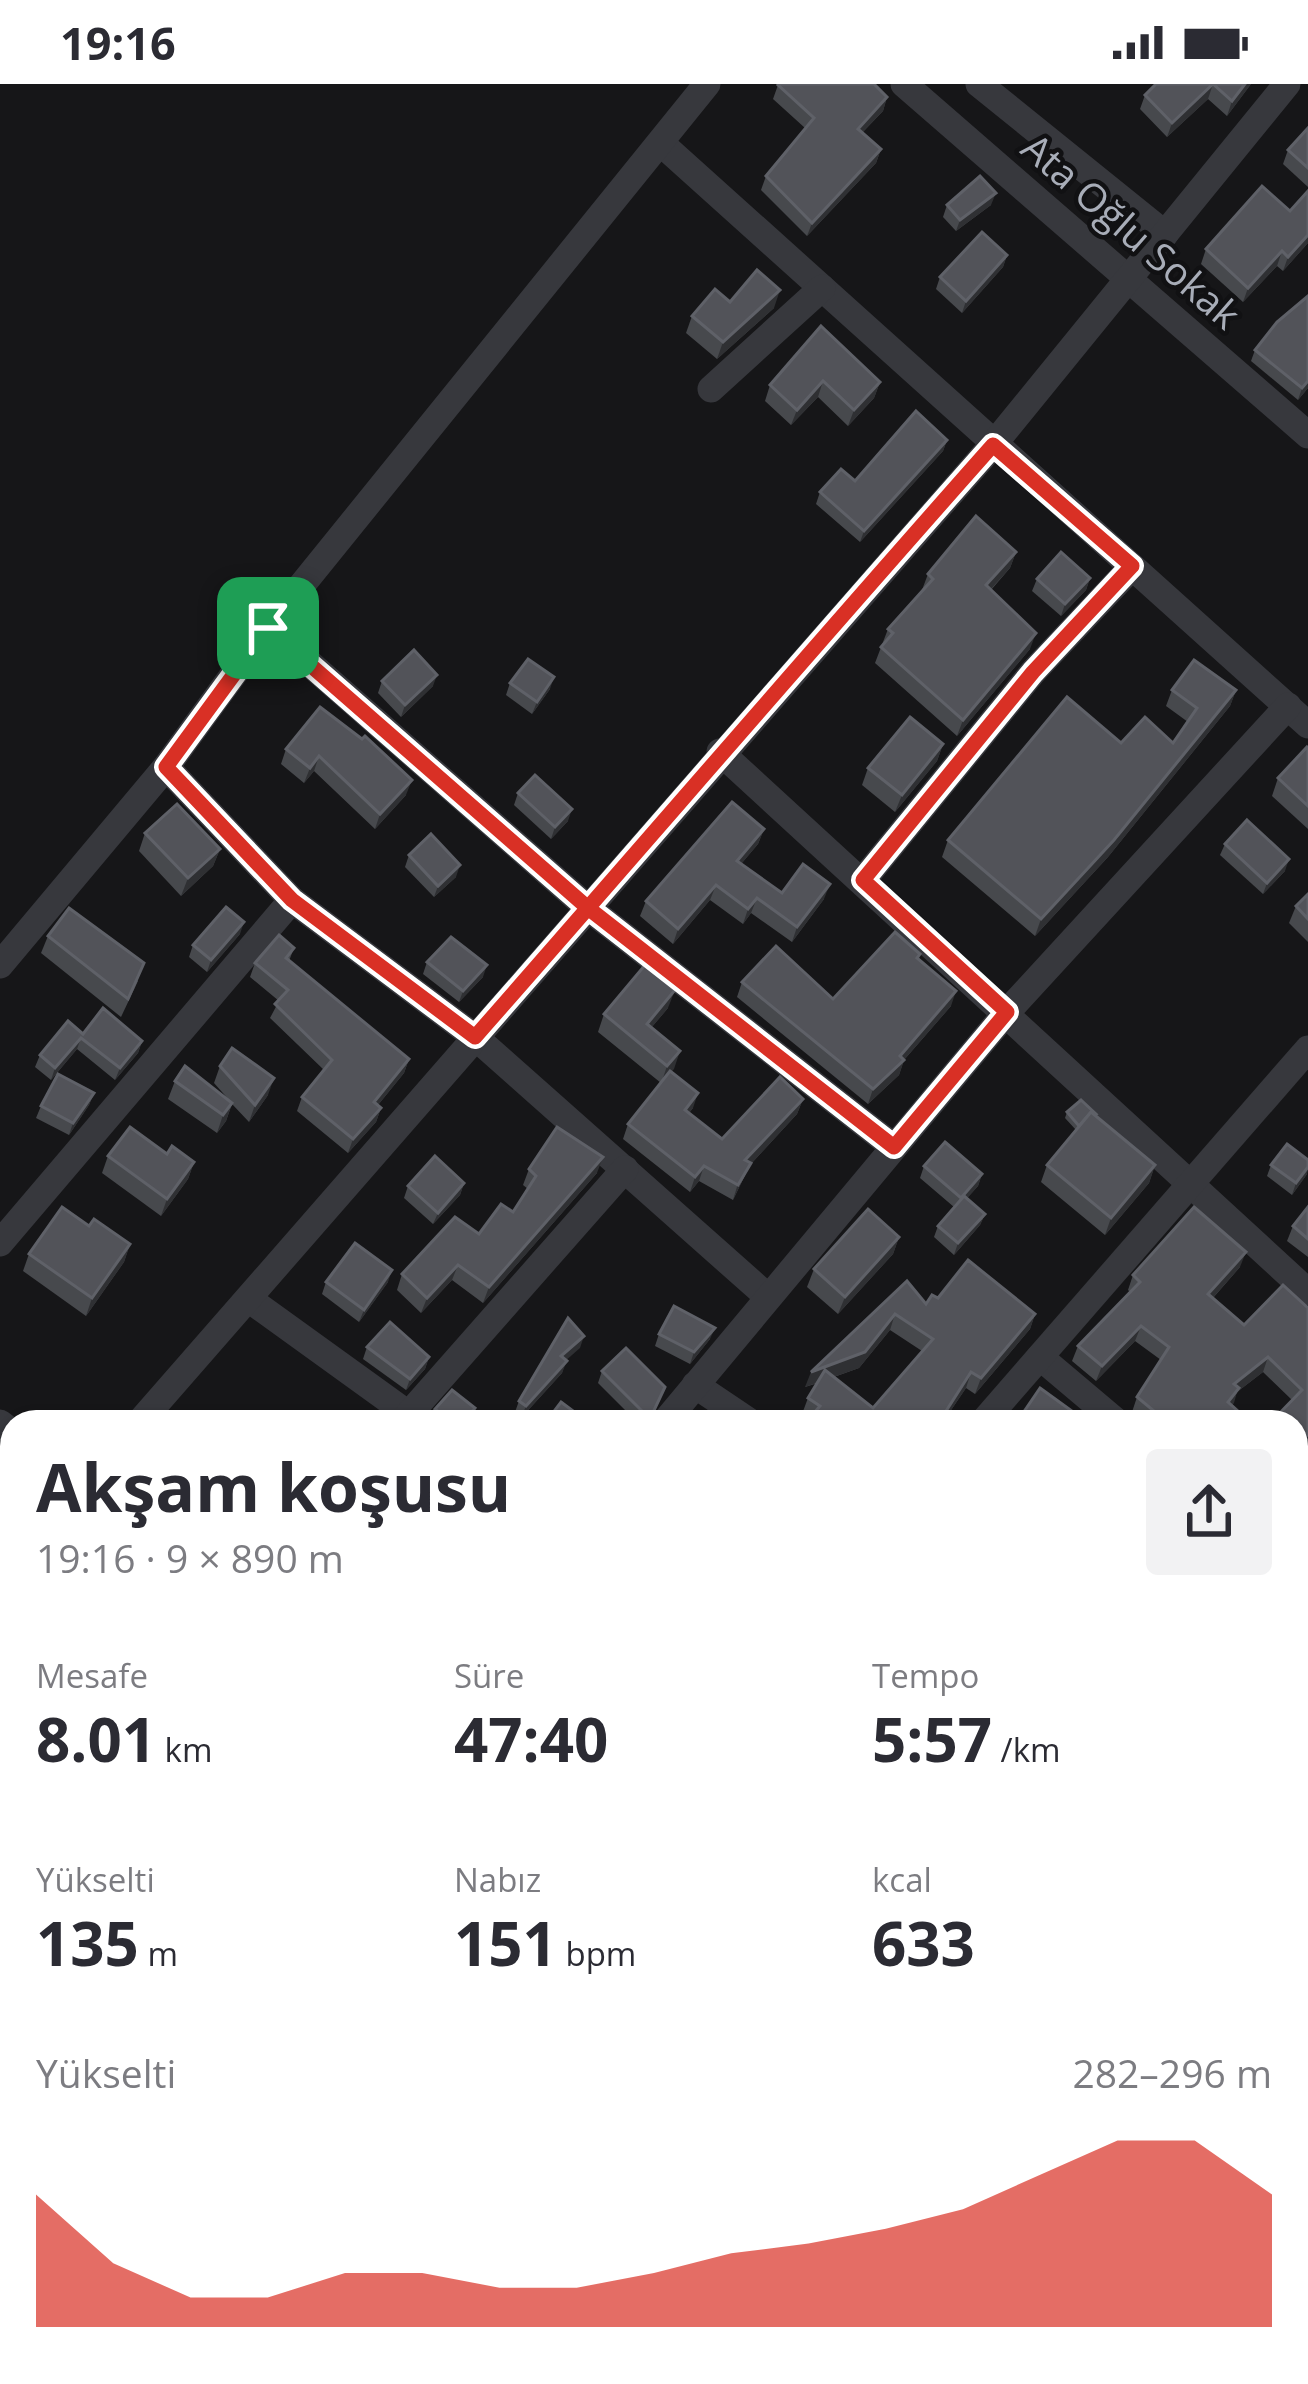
<!DOCTYPE html>
<html lang="tr">
<head>
<meta charset="utf-8">
<style>
	body { margin:0; font-family:"Open Sans",sans-serif; background:#f2f2f3; color:#2b2b33; height:100vh; display:flex; flex-direction:column; font-size:45px; white-space:nowrap }
	* { box-sizing:border-box; margin:0 }
	p { font-size:39px; color:#7c7c81 }
	.icon { flex:none; width:66px; height:66px; fill:none; stroke:currentColor; stroke-width:2; stroke-linecap:round; stroke-linejoin:round }
	.map { position:relative; flex:1; overflow:hidden }
	.drawer { position:absolute; left:0px; top:1326px; width:1308px; height:975px; display:flex; flex-direction:column; background:#fff; border-radius:36px 36px 0 0; box-shadow:0 3px 9px #0004 }
	.drawer>* { flex:none }
	.pin { position:absolute; display:grid; place-items:center; width:102px; height:102px; color:#fff; margin:-51px; border-radius:24px; box-shadow:0 6px 18px #0006 }
	.round { display:grid; place-items:center; flex:none; width:126px; height:126px; border-radius:12px; background:#f2f2f3 }
	.head { display:flex; align-items:center; justify-content:space-between; height:204px; padding:0 36px }
	h1 { font-size:66px; font-weight:700; line-height:90px }
	.figures { display:grid; grid-template-columns:repeat(3,1fr); gap:18px; height:204px; padding:12px 36px }
	.figures div { display:grid; align-content:center }
	.figures b { font-size:60px; font-weight:700 }
	.figures small { font-size:33px; font-weight:400 }
	.figures p { font-size:33px }
	.chart { height:336px; padding:24px 36px }
	.chart p { display:flex; justify-content:space-between }
	.chart svg { width:100%; height:216px; margin-top:12px; fill:#d93025; opacity:.7 }
	.status { display:flex; justify-content:space-between; align-items:center; height:84px; padding:0 60px; background:#fff; direction:ltr }
	.status svg { height:33px; fill:currentColor }
	.map>svg:first-child { display:block }
	.green { fill:#1e261f }
	.lines { fill:none; stroke-linecap:round; stroke-linejoin:round }
	.minor { stroke:#37383d; stroke-width:27 }
	.wall { fill:#47494d; fill-rule:evenodd }
	.shaded-wall { fill:#2f3033 }
	.building { fill:#525359; stroke:#5f6168; stroke-width:3 }
	.route-casing { stroke:#fff; stroke-width:24 }
	.route { stroke:#d93025; stroke-width:15 }
	.labels { text-anchor:middle; dominant-baseline:central; stroke-width:9; stroke-linejoin:round; paint-order:stroke }
	.street-label { font-size:39px; fill:#a8adb8; stroke:#111113 }
</style>
</head>
<body>
<div class="status"><b>19:16</b><svg viewBox="0 0 49 12"><path d="M0 12V9h3v3zM5 12V6h3v6zM10 12V3h3v9zM15 12V0h3v12zM26 1h20v11H26zM47 4h2v5h-2z"/></svg></div>
<div class="map">
<svg width="1308" height="2300" viewBox="0 0 1308 2300">
	<rect width="100%" height="100%" fill="#161618"/>
	<polygon class="green" points="1308,1970 1308,2300 1252,2300 1243,2289 1296,2289 1296,1986"/>
	<g class="lines">
		<g class="minor">
			<polyline points="904,0 1308,351"/>
			<polyline points="979,0 1165,150"/>
			<polyline points="663,61 1308,641"/>
			<polyline points="711,305 822,204"/>
			<polyline points="268,543 588,824 894,1063"/>
			<polyline points="720,668 1308,1208"/>
			<polyline points="166,683 292,816 475,953 768,1213"/>
			<polyline points="863,796 1033,588 1132,483"/>
			<polyline points="0,881 166,683 268,543 707,0"/>
			<polyline points="0,1159 292,816"/>
			<polyline points="250,1216 408,1330"/>
			<polyline points="1040,1273 1117,1338"/>
			<polyline points="695,1301 750,1338"/>
			<polyline points="140,1338 993,361 1287,0"/>
			<polyline points="402,1338 625,1085"/>
			<polyline points="665,1338 1007,928 1288,622"/>
			<polyline points="983,1338 1308,965"/>
			<polyline points="0,1339 12,1348"/>
			<polyline points="1296,1491 1308,1501"/>
			<polyline points="0,1498 12,1484"/>
			<polyline points="1296,1570 1308,1556"/>
			<polyline points="1296,1757 1308,1766"/>
			<polyline points="0,1813 12,1823"/>
			<polyline points="0,1900 12,1886"/>
			<polyline points="1296,1942 1308,1927"/>
			<polyline points="0,2269 12,2278"/>
			<polyline points="27,2289 42,2300"/>
			<polyline points="860,2289 876,2300"/>
			<polyline points="1218,2289 1228,2300"/>
			<polyline points="144,2300 154,2289"/>
			<polyline points="639,2300 649,2289"/>
			<polyline points="1075,2300 1083,2289"/>
		</g>
	</g>
	<g class="wall">
		<polygon points="1156,0 1251,0 1227,32 1208,15 1167,53 1140,25 1145,11"/>
		<polygon points="778,1 887,13 883,27 862,49 881,65 876,79 807,152 761,106 766,92 805,44 773,15"/>
		<polygon points="1308,44 1308,103 1283,80 1288,66"/>
		<polygon points="947,121 991,121 956,147 943,133"/>
		<polygon points="1308,159 1283,187 1277,182 1243,218 1201,180 1206,165"/>
		<polygon points="1007,171 1003,183 962,229 936,205 940,193"/>
		<polygon points="1308,212 1308,304 1298,316 1251,277 1255,266"/>
		<polygon points="730,218 774,224 717,275 686,249 692,232"/>
		<polygon points="821,242 880,298 874,314 848,342 818,313 791,341 765,317 770,301"/>
		<polygon points="947,356 943,367 860,458 816,420 820,408 855,397"/>
		<polygon points="1016,468 1010,484 991,506 1030,565 957,652 875,579 888,545 922,506 928,490"/>
		<polygon points="1090,494 1086,506 1061,532 1032,507 1037,495"/>
		<polygon points="382,597 433,602 401,633 378,609"/>
		<polygon points="510,599 550,605 532,630 506,611"/>
		<polygon points="1172,606 1236,606 1230,622 1108,773 1035,852 942,773 948,756 1121,659 1173,659 1188,638 1166,622"/>
		<polygon points="320,623 406,711 375,745 314,687 304,699 281,680 286,665"/>
		<polygon points="943,660 937,677 895,728 862,701 868,684"/>
		<polygon points="1308,664 1308,745 1272,712 1278,694"/>
		<polygon points="518,709 568,737 551,755 514,721"/>
		<polygon points="764,745 758,760 741,780 782,809 824,815 792,858 751,829 743,840 710,816 673,860 640,832 646,817"/>
		<polygon points="145,749 220,765 213,782 181,812 139,767"/>
		<polygon points="1225,760 1285,787 1263,810 1220,771"/>
		<polygon points="409,771 456,793 434,813 405,783"/>
		<polygon points="1308,810 1308,858 1289,839 1296,822"/>
		<polygon points="240,850 207,888 189,873 193,861"/>
		<polygon points="48,852 138,897 121,933 41,869"/>
		<polygon points="294,864 289,877 409,975 404,989 378,1021 381,1024 376,1038 348,1069 297,1027 302,1013 324,986 270,934 279,917 250,893 255,879"/>
		<polygon points="920,870 918,875 951,922 904,976 899,991 868,1020 737,913 742,898 833,915"/>
		<polygon points="427,878 483,893 459,918 423,890"/>
		<polygon points="668,924 651,944 680,967 671,988 693,1024 689,1029 722,1055 803,1015 797,1030 750,1081 733,1116 699,1097 690,1108 623,1055 628,1040 661,999 598,948 604,930"/>
		<polygon points="83,950 142,957 138,969 115,996 77,965 51,996 35,983 40,971"/>
		<polygon points="220,982 268,1011 249,1038 232,1020 226,1037 217,1049 168,1015 175,997 230,1017 214,999"/>
		<polygon points="94,1009 89,1021 69,1051 36,1034 41,1022"/>
		<polygon points="1067,1028 1095,1031 1155,1081 1149,1099 1105,1151 1041,1098 1047,1081 1076,1046 1065,1034"/>
		<polygon points="167,1070 194,1078 188,1095 161,1132 102,1089 108,1072"/>
		<polygon points="1308,1076 1307,1090 1292,1111 1267,1092 1271,1081"/>
		<polygon points="924,1082 982,1090 978,1102 967,1114 985,1130 980,1141 954,1171 934,1153 938,1142 954,1123 920,1094"/>
		<polygon points="529,1085 597,1089 483,1219 452,1196 421,1229 397,1206 402,1190 479,1150 513,1128 528,1105 523,1101"/>
		<polygon points="464,1099 460,1111 433,1140 404,1114 408,1102"/>
		<polygon points="1308,1123 1308,1173 1287,1157 1293,1142"/>
		<polygon points="89,1142 130,1160 124,1178 86,1232 23,1187 29,1170"/>
		<polygon points="899,1153 893,1170 838,1230 807,1203 814,1185"/>
		<polygon points="1240,1183 1213,1214 1244,1241 1308,1224 1308,1359 1296,1372 1292,1316 1263,1288 1237,1308 1232,1321 1250,1338 1144,1338 1132,1328 1137,1313 1161,1276 1135,1257 1096,1297 1072,1277 1078,1262 1130,1208 1128,1206 1133,1191"/>
		<path d="M 907,1197 L 926,1220 L 938,1214 L 1035,1230 L 1030,1245 L 975,1310 L 966,1304 L 943,1338 L 808,1338 L 810,1335 L 802,1330 L 808,1314 L 818,1299 L 805,1303 ZM 890,1246 L 922,1267 L 873,1324 L 834,1293 L 859,1284 Z"/>
		<polygon points="326,1198 388,1198 359,1238 322,1210"/>
		<polygon points="659,1250 710,1255 690,1280 655,1262"/>
		<polygon points="367,1263 429,1273 425,1285 406,1306 363,1275"/>
		<polygon points="580,1264 566,1276 562,1289 521,1334 515,1328 519,1317"/>
		<polygon points="602,1287 665,1303 650,1338 637,1338 598,1299"/>
		<polygon points="475,1324 466,1338 442,1338 433,1331 435,1325"/>
		<polygon points="0,1388 12,1391 12,1451 0,1443"/>
		<polygon points="1296,1626 1308,1636 1308,1743 1296,1733"/>
		<polygon points="12,1722 12,1789 0,1780 0,1737"/>
		<polygon points="1296,1778 1308,1788 1308,1892 1300,1886 1296,1891"/>
		<polygon points="463,2289 576,2289 588,2300 455,2300 457,2295"/>
		<polygon points="915,2289 1039,2289 1053,2300 916,2300 912,2296"/>
		<polygon points="1145,2289 1190,2289 1200,2300 1141,2300"/>
	</g>
	<g class="shaded-wall">
		<polygon points="1213,0 1208,15 1167,53 1172,39"/>
		<polygon points="1245,0 1251,0 1227,32 1232,17"/>
		<polygon points="887,13 883,27 853,58 858,45"/>
		<polygon points="881,65 876,79 807,152 812,139"/>
		<polygon points="996,109 991,121 956,147 960,136"/>
		<polygon points="1308,151 1308,159 1283,187 1288,173"/>
		<polygon points="1282,167 1277,182 1243,218 1248,204"/>
		<polygon points="1007,171 1003,183 962,229 966,217"/>
		<polygon points="780,206 774,224 717,275 723,258"/>
		<polygon points="823,297 818,313 791,341 797,326"/>
		<polygon points="1308,297 1308,304 1298,316 1302,304"/>
		<polygon points="880,298 874,314 848,342 854,326"/>
		<polygon points="947,356 943,367 860,458 864,447"/>
		<polygon points="1016,468 1010,484 980,517 986,501"/>
		<polygon points="1090,494 1086,506 1061,532 1065,520"/>
		<polygon points="1036,549 1030,565 957,652 963,636"/>
		<polygon points="437,591 433,602 401,633 405,621"/>
		<polygon points="554,593 550,605 532,630 537,618"/>
		<polygon points="1236,606 1230,622 1108,773 1035,852 1041,835"/>
		<polygon points="943,660 937,677 895,728 902,711"/>
		<polygon points="319,672 314,687 304,699 310,684"/>
		<polygon points="412,696 406,711 375,745 380,730"/>
		<polygon points="572,725 568,737 551,755 555,743"/>
		<polygon points="764,745 758,760 731,792 737,777"/>
		<polygon points="220,765 213,782 181,812 188,794"/>
		<polygon points="1289,775 1285,787 1263,810 1267,799"/>
		<polygon points="460,781 456,793 434,813 438,802"/>
		<polygon points="830,800 824,815 792,858 797,843"/>
		<polygon points="716,801 710,816 673,860 678,845"/>
		<polygon points="757,814 751,829 743,840 748,825"/>
		<polygon points="244,838 240,850 207,888 211,876"/>
		<polygon points="487,881 483,893 459,918 463,907"/>
		<polygon points="675,906 668,924 640,957 647,940"/>
		<polygon points="956,907 951,922 903,977 904,976 899,991 868,1020 873,1005"/>
		<polygon points="81,954 77,965 51,996 55,984"/>
		<polygon points="142,957 138,969 115,996 120,984"/>
		<polygon points="680,967 674,985 661,1000 667,982"/>
		<polygon points="409,975 404,989 369,1032 374,1018"/>
		<polygon points="274,994 268,1011 249,1038 255,1021"/>
		<polygon points="94,1009 89,1021 69,1051 73,1039"/>
		<polygon points="698,1009 693,1024 679,1041 685,1026"/>
		<polygon points="803,1015 797,1030 750,1081 733,1116 745,1076"/>
		<polygon points="232,1019 226,1037 217,1049 223,1031"/>
		<polygon points="381,1024 376,1038 348,1069 353,1055"/>
		<polygon points="603,1073 597,1089 483,1219 489,1203"/>
		<polygon points="194,1078 188,1095 161,1132 167,1115"/>
		<polygon points="1155,1081 1149,1099 1105,1151 1111,1134"/>
		<polygon points="704,1082 699,1097 690,1108 695,1093"/>
		<polygon points="1308,1083 1307,1090 1292,1111 1296,1099"/>
		<polygon points="982,1090 978,1102 957,1126 961,1114"/>
		<polygon points="464,1099 460,1111 433,1140 438,1129"/>
		<polygon points="985,1130 980,1141 954,1171 958,1159"/>
		<polygon points="899,1153 893,1170 838,1230 845,1213"/>
		<polygon points="130,1160 124,1178 86,1232 92,1214"/>
		<polygon points="1246,1168 1240,1183 1203,1225 1208,1210"/>
		<polygon points="458,1181 452,1196 421,1229 427,1214"/>
		<polygon points="392,1186 388,1198 359,1238 364,1226"/>
		<polygon points="895,1230 890,1246 859,1284 805,1303 811,1288"/>
		<polygon points="1035,1230 1030,1245 975,1310 981,1294"/>
		<polygon points="1141,1242 1135,1257 1096,1297 1102,1282"/>
		<polygon points="715,1244 710,1255 690,1280 694,1268"/>
		<polygon points="584,1252 580,1264 557,1284 561,1272"/>
		<polygon points="429,1273 425,1285 406,1306 410,1295"/>
		<polygon points="1268,1273 1263,1288 1237,1308 1234,1319 1223,1333 1234,1300"/>
		<polygon points="567,1277 562,1289 521,1334 526,1322"/>
		<polygon points="971,1288 966,1304 943,1338 939,1338"/>
		<polygon points="1308,1350 1308,1359 1296,1372 1296,1363"/>
		<polygon points="12,1653 10,1663 0,1678 0,1671"/>
		<polygon points="399,2289 412,2289 402,2300 389,2300"/>
		<polygon points="511,2289 513,2289 509,2300 498,2300"/>
	</g>
	<g class="building">
		<polygon points="779,0 874,0 887,13 858,45 881,65 812,139 766,92 814,34 778,1"/>
		<polygon points="1156,0 1245,0 1232,17 1213,0 1172,39 1145,11"/>
		<polygon points="1308,44 1308,84 1288,66"/>
		<polygon points="980,92 996,109 960,136 947,121"/>
		<polygon points="1262,102 1290,127 1308,107 1308,151 1288,173 1282,167 1248,204 1206,165"/>
		<polygon points="982,148 1007,171 966,217 940,193"/>
		<polygon points="757,186 780,206 723,258 692,232 715,205 730,218"/>
		<polygon points="1308,212 1308,297 1302,304 1255,266 1277,238"/>
		<polygon points="821,242 880,298 854,326 823,297 797,326 770,301"/>
		<polygon points="916,327 947,356 864,447 820,408 841,385 855,397"/>
		<polygon points="976,432 1016,468 986,501 1036,549 963,636 881,563 893,549 888,545 933,495 928,490"/>
		<polygon points="1061,468 1090,494 1065,520 1037,495"/>
		<polygon points="414,566 437,591 405,621 382,597"/>
		<polygon points="528,575 554,593 537,618 510,599"/>
		<polygon points="1194,576 1236,606 1114,756 1041,835 948,756 1067,613 1121,659 1145,633 1173,659 1197,624 1172,606"/>
		<polygon points="320,623 362,655 365,652 412,696 380,730 319,672 310,684 286,665"/>
		<polygon points="910,633 943,660 902,711 868,684"/>
		<polygon points="1307,663 1308,664 1308,722 1278,694"/>
		<polygon points="535,691 572,725 555,743 518,709"/>
		<polygon points="732,718 764,745 737,777 782,809 803,780 830,800 797,843 757,814 748,825 716,801 678,845 646,817"/>
		<polygon points="177,720 220,765 188,794 145,749"/>
		<polygon points="1247,736 1289,775 1267,799 1225,760"/>
		<polygon points="431,750 460,781 438,802 409,771"/>
		<polygon points="1308,810 1308,835 1296,822"/>
		<polygon points="226,823 244,838 211,876 193,861"/>
		<polygon points="69,824 144,879 128,915 48,852"/>
		<polygon points="895,848 920,870 917,874 956,907 900,972 904,976 873,1005 742,898 776,862 833,915"/>
		<polygon points="279,851 294,864 286,874 409,975 374,1018 381,1024 353,1055 302,1013 332,976 275,920 288,906 255,879"/>
		<polygon points="451,853 487,881 463,907 427,878"/>
		<polygon points="645,881 675,906 647,940 680,967 667,982 604,930"/>
		<polygon points="103,924 142,957 120,984 81,954 55,984 40,971 68,937 83,950"/>
		<polygon points="232,964 274,994 255,1021 220,982"/>
		<polygon points="185,982 232,1019 223,1031 175,997"/>
		<polygon points="670,987 698,1009 685,1026 722,1055 780,993 803,1015 745,1076 751,1079 738,1101 704,1082 695,1093 628,1040"/>
		<polygon points="58,990 94,1009 73,1039 41,1022"/>
		<polygon points="1081,1016 1096,1030 1094,1031 1091,1028 1079,1042 1067,1028"/>
		<polygon points="1091,1028 1155,1081 1111,1134 1047,1081"/>
		<polygon points="130,1043 167,1070 172,1062 194,1078 167,1115 108,1072"/>
		<polygon points="557,1043 603,1073 489,1203 458,1181 427,1214 402,1190 455,1133 479,1150 501,1120 513,1128 536,1092 529,1085"/>
		<polygon points="945,1058 982,1090 961,1114 924,1082"/>
		<polygon points="1287,1060 1308,1076 1308,1083 1296,1099 1271,1081"/>
		<polygon points="435,1072 464,1099 438,1129 408,1102"/>
		<polygon points="964,1112 985,1130 958,1159 938,1142"/>
		<polygon points="62,1123 89,1142 94,1135 130,1160 92,1214 29,1170"/>
		<polygon points="1194,1123 1246,1168 1208,1210 1244,1241 1283,1201 1308,1224 1308,1350 1296,1363 1296,1338 1271,1338 1302,1306 1268,1273 1234,1300 1239,1304 1228,1318 1250,1338 1167,1338 1137,1313 1169,1263 1141,1242 1102,1282 1078,1262 1140,1198 1133,1191"/>
		<polygon points="1308,1123 1308,1155 1293,1142"/>
		<polygon points="868,1125 899,1153 845,1213 814,1185"/>
		<polygon points="355,1159 392,1186 364,1226 326,1198"/>
		<polygon points="968,1176 1035,1230 981,1294 971,1288 939,1338 811,1338 808,1336 820,1322 808,1314 825,1286 873,1324 933,1255 895,1230 865,1268 811,1288 907,1197 926,1220 932,1211 938,1214"/>
		<polygon points="674,1222 715,1244 694,1268 659,1250"/>
		<polygon points="568,1234 584,1252 561,1272 567,1277 526,1322 519,1317"/>
		<polygon points="390,1238 429,1273 410,1295 367,1263"/>
		<polygon points="626,1264 665,1303 650,1335 602,1287"/>
		<polygon points="1040,1304 1087,1338 1017,1338"/>
		<polygon points="452,1306 475,1324 464,1338 451,1338 435,1325"/>
		<polygon points="561,1318 585,1336 583,1338 546,1338"/>
		<polygon points="512,1328 528,1338 506,1338"/>
		<polygon points="2,1385 12,1391 12,1437 0,1429 0,1388"/>
		<polygon points="12,1559 12,1653 0,1671 0,1578"/>
		<polygon points="1296,1626 1308,1636 1308,1720 1296,1710"/>
		<polygon points="12,1722 12,1767 0,1758 0,1737"/>
		<polygon points="1296,1778 1308,1788 1308,1872 1305,1870 1296,1883"/>
		<polygon points="276,2289 290,2289 302,2300 265,2300"/>
		<polygon points="315,2289 399,2289 389,2300 305,2300"/>
		<polygon points="463,2289 511,2289 498,2300 462,2300 457,2295"/>
		<polygon points="517,2289 576,2289 588,2300 530,2300"/>
		<polygon points="929,2289 1039,2289 1053,2300 941,2300"/>
		<polygon points="1149,2289 1190,2289 1200,2300 1151,2300 1155,2296"/>
	</g>
	<g class="lines">
		<g class="route-casing">
			<path id="route" d="M 268,544 L 166,683 L 292,816 L 475,953 C 648,756 819,557 993,361 L 1132,482 L 1033,588 L 863,796 L 1007,928 L 894,1063 L 588,824 L 268,544"/>
		</g>
		<use href="#route" class="route"/>
	</g>
	<g class="labels">
		<g class="street-label">
			<text transform="translate(1132 146) rotate(41)">Ata Oğlu Sokak</text>
		</g>
	</g>
</svg>
<div class="pin" style="left:268px;top:544px;background:#1e9e55"><svg class="icon" aria-label="arrive" viewBox="0 0 24 24"><path d="M6 21V4h12l-3 4 3 4H6"/></svg></div>
<section class="drawer">
<div class="head"><div><h1>Akşam koşusu</h1><p>19:16 · 9 × 890 m</p></div><a class="round"><svg class="icon" aria-label="share" viewBox="0 0 24 24"><path d="M12 15V3M7 8l5-5 5 5M5 13v7h14v-7"/></svg></a></div>
<div class="figures">
<div><p>Mesafe</p><b>8.01<small> km</small></b></div>
<div><p>Süre</p><b>47:40</b></div>
<div><p>Tempo</p><b>5:57<small> /km</small></b></div>
</div>
<div class="figures">
<div><p>Yükselti</p><b>135<small> m</small></b></div>
<div><p>Nabız</p><b>151<small> bpm</small></b></div>
<div><p>kcal</p><b>633</b></div>
</div>
<div class="chart"><p><span>Yükselti</span>282–296 m</p>
<svg viewBox="0 0 160 44" preserveAspectRatio="none"><path d="M0 44V17L10 31L20 38L30 38L40 33L50 33L60 36L70 36L80 33L90 29L100 27L110 24L120 20L130 13L140 6L150 6L160 17V44z"/></svg>
</div>
</section>
</div>
</body>
</html>
